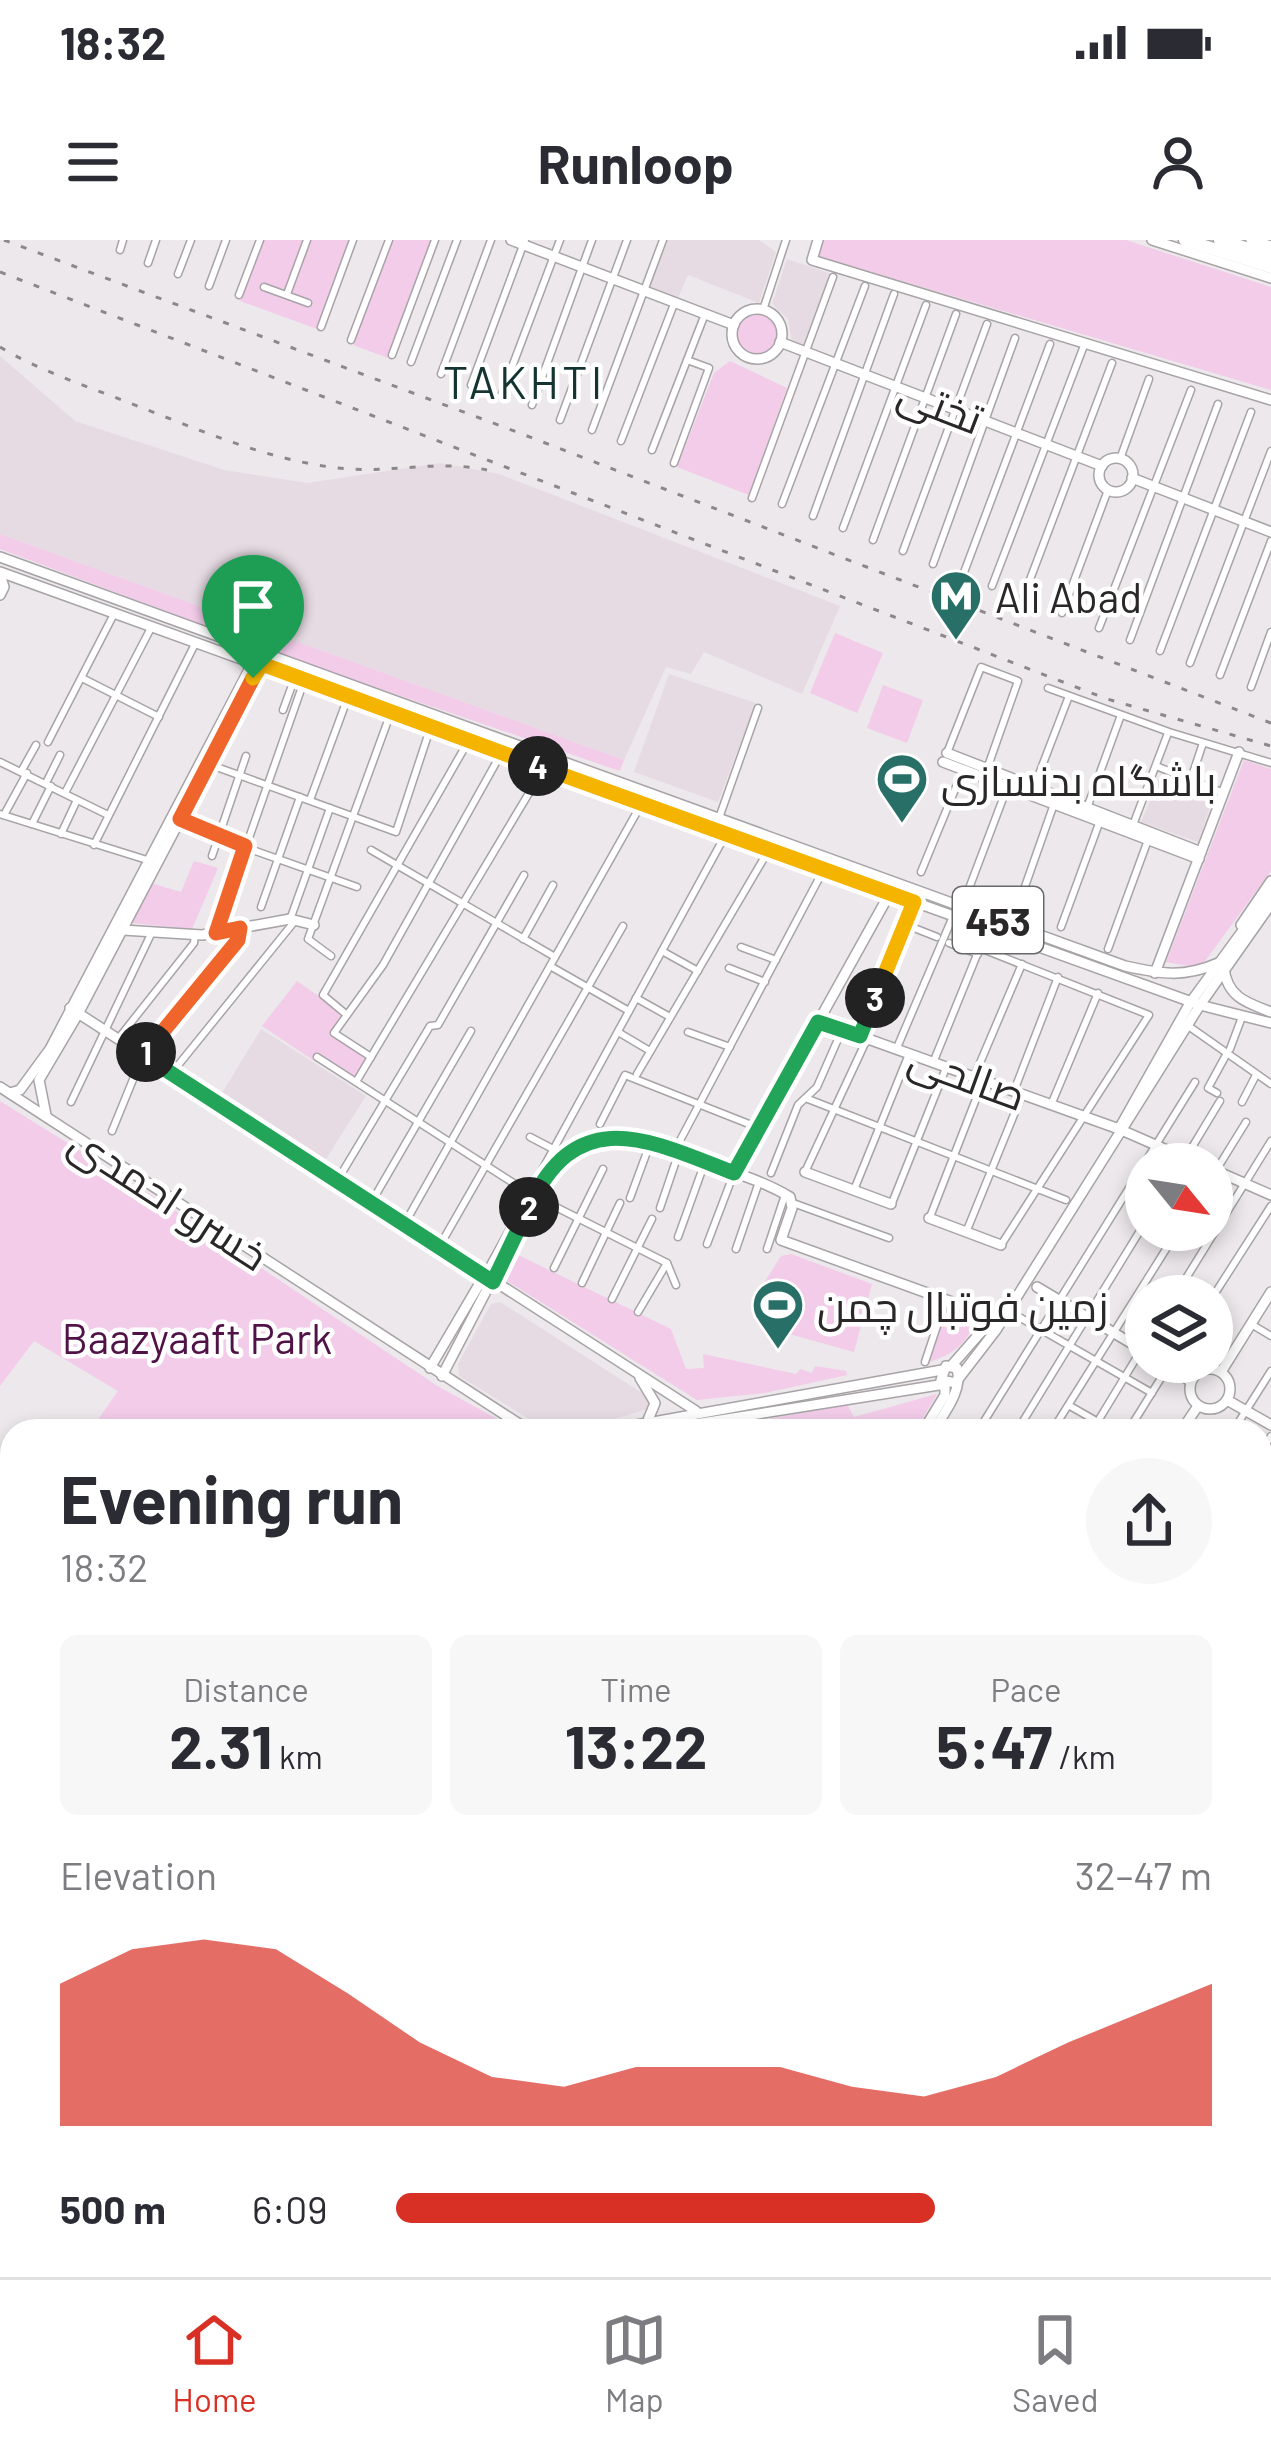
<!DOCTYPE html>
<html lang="en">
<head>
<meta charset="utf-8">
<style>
	body { margin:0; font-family:Barlow,Cairo,sans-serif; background:#f7f7f7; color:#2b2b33; height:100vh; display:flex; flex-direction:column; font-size:45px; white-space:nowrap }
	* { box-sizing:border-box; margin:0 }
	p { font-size:39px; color:#7c7c81 }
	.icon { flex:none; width:66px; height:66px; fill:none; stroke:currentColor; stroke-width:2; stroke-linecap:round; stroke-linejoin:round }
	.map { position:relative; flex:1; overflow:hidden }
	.panel { position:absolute; left:0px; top:1179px; width:1272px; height:858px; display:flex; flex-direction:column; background:#fff; border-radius:36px 36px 0 0; box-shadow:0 6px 18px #0003 }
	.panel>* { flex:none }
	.needle { width:78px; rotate:120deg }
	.fabs { position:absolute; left:1125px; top:903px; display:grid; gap:24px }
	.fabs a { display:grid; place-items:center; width:108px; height:108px; border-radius:50%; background:#fff; box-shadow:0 6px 18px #0003; font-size:60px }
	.pin { position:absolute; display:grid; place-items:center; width:102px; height:102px; color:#fff; margin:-123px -51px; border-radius:50% 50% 50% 0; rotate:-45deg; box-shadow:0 0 12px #0007 }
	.pin .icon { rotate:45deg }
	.km { position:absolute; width:60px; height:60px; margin:-30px; border-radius:50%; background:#222; color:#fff; font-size:33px; line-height:60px; text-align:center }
	.round { display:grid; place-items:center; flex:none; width:126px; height:126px; border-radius:63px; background:#f7f7f7 }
	.summary { display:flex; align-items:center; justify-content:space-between; height:204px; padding:0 60px }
	h1 { font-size:66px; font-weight:700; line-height:90px }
	.metrics { display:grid; grid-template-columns:repeat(3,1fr); gap:18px; height:204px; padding:12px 60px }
	.metrics div { display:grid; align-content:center; border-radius:18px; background:#f7f7f7; text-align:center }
	.metrics b { font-size:60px; font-weight:700 }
	.metrics small { font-size:33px; font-weight:400 }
	.metrics p { font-size:33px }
	.chart { height:336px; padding:24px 60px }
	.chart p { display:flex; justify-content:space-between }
	.chart svg { width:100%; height:216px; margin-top:12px; fill:#d93025; opacity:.7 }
	ul { padding:0 60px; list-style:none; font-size:39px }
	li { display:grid; grid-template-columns:192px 144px 1fr; align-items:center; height:90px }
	li i { height:30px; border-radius:15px; background:#d93025 }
	.status { display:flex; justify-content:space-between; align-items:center; height:84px; padding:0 60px; background:#fff; direction:ltr }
	.status svg { height:33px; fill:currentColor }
	header { display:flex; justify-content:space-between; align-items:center; height:156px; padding:0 60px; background:#fff; font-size:54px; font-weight:700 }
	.dock { display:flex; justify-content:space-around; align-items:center; height:168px; border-top:3px solid #e1e1e2; background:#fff; font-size:33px; color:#7c7c81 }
	.dock a { display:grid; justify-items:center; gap:6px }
	.dock .active { color:#d93025 }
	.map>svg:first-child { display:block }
	.built { fill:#e6dbe3 }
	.green { fill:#f2cce9 }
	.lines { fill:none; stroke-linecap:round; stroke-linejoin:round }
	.street-casing { stroke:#a7a3a6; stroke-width:9 }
	.secondary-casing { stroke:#a7a3a6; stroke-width:12 }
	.primary-casing { stroke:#a7a3a6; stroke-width:12 }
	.highway-casing { stroke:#a7a3a6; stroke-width:15 }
	.street { stroke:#fff; stroke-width:6 }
	.secondary { stroke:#fff; stroke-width:9 }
	.primary { stroke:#fff; stroke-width:9 }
	.highway { stroke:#fff; stroke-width:12 }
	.rail { stroke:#8c888a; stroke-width:3; stroke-dasharray:6 12; stroke-linecap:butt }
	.split-1-casing { stroke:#fff; stroke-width:24 }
	.split-2-casing { stroke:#fff; stroke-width:24 }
	.split-3-casing { stroke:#fff; stroke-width:24 }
	.split-4-casing { stroke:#fff; stroke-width:24 }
	.split-5-casing { stroke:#fff; stroke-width:24 }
	.split-1 { stroke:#f0652b; stroke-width:15 }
	.split-2 { stroke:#22a559; stroke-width:15 }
	.split-3 { stroke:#22a559; stroke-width:15 }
	.split-4 { stroke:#f5b400; stroke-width:15 }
	.split-5 { stroke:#f5b400; stroke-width:15 }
	.labels { text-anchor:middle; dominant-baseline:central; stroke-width:9; stroke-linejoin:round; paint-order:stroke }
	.shield { fill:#fff; stroke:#696868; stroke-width:3 }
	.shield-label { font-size:39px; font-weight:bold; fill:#292728 }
	.street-label { font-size:42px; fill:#292728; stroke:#fff }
	.poi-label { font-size:42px; fill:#292728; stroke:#fff; text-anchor:start }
	.park-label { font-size:42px; fill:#501247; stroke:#fff }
	.neighbourhood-label { font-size:45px; letter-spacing:3px; fill:#133430; stroke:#fff }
</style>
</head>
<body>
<div class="status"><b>18:32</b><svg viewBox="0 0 49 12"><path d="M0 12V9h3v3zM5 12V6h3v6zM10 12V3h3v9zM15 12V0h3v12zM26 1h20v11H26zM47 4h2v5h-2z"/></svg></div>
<header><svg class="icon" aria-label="menu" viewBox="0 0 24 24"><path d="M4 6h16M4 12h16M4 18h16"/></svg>Runloop<svg class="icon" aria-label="person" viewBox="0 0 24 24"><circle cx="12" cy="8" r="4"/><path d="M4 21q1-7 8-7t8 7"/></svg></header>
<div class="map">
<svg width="1271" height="2037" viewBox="0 0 1271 2037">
	<rect width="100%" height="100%" fill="#ede8eb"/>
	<g class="built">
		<polygon points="666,0 759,0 776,12 759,63 688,35 678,58 649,46"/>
		<polygon points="787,19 831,34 805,107 792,102 788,79 772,64"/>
		<polygon points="0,116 75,181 224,230 307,243 440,223 499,234 840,366 802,454 704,412 691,434 666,427 624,520 0,294"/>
		<polygon points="669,434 756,463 718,562 634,532"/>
		<polygon points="1161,534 1215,553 1198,602 1141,582"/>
		<polygon points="261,789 366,856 324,922 219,858"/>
		<polygon points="500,1062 650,1158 647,1169 576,1191 549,1191 459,1136 458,1124 491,1064"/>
	</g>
	<g class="green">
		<polygon points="262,0 349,0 317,89 240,61"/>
		<polygon points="392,0 432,0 388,118 353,105"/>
		<polygon points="823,0 1126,0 1271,47 1271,150 818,16"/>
		<circle cx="757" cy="94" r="20"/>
		<polygon points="730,121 787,148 749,255 677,227 714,133"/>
		<polygon points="0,294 624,520 620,531 302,422 0,309"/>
		<polygon points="835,393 883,413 857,473 810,453"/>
		<polygon points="883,445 923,460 907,503 867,488"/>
		<polygon points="1244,520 1271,529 1271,631 1200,728 1166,722"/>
		<polygon points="194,621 218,628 192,689 132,683 151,643 181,652"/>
		<polygon points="297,741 345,775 331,795 367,820 355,837 321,817 316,822 262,786"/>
		<polygon points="0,861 164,963 439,1147 519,1191 90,1191 118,1151 34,1101 0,1146"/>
		<polygon points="514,1013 671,1089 686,1129 704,1128 703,1114 796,1134 800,1129 812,1133 815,1126 846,1131 847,1135 765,1153 697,1160 504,1039"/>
		<polygon points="791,1014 872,1044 854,1112 760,1086 764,1043 781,1016"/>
		<path d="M 948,1067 L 976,1078 C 968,1103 953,1115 928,1122 Z"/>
		<polygon points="937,1154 915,1191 706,1191 847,1164 854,1177"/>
		<polygon points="12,1392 12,1515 0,1533 0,1395"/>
		<polygon points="1260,1689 1271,1695 1271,2037 1242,2037 1224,2025 1260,2025"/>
	</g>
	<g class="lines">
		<g class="street-casing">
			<g id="street">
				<polyline points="120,10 123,0"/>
				<polyline points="148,23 156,0"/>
				<polyline points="178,34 191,0"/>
				<polyline points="209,46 226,0"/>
				<polyline points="264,47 308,63"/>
				<polyline points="287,54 307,0"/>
				<polyline points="239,55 260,0"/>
				<polyline points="763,70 786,0"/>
				<polyline points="321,87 353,0"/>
				<polyline points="351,100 389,0"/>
				<polyline points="392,115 435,0"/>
				<polyline points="411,122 457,0"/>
				<polyline points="441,134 491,0"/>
				<polyline points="471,145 525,0"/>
				<polyline points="501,156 560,0"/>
				<polyline points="532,165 592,0"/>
				<polyline points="560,180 627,0"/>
				<polyline points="592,190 663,0"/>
				<polyline points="621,201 674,64"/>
				<polyline points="652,210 705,74"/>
				<polyline points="1120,219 1149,139"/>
				<polyline points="674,223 709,128 687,120"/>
				<polyline points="752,258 833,37"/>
				<polyline points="782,264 865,46"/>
				<polyline points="813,276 894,54"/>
				<polyline points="843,288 926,65"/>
				<polyline points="873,300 956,74"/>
				<polyline points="903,311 987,84"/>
				<polyline points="933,324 1015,98"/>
				<polyline points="963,335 1050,104"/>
				<polyline points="992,346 1085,103"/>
				<polyline points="1023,358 1112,123"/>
				<polyline points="1062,373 1108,250"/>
				<polyline points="1099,388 1191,150"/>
				<polyline points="1130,400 1218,164"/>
				<polyline points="1160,411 1251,172"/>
				<polyline points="1190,423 1271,211"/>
				<polyline points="1220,435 1271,301"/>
				<polyline points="82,438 159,477"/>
				<polyline points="1251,447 1271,392"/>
				<polyline points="1048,448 1169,492 1271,523"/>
				<polyline points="283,470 295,437"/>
				<polyline points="48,502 115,372"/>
				<polyline points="947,513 981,427 1018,441 987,529"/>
				<polyline points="0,522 108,575"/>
				<polyline points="211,525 396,592 430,489"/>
				<polyline points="1156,526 1224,553"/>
				<polyline points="22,530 36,505"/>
				<polyline points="1191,539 1203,503"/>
				<polyline points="46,543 60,515"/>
				<polyline points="1034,547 1069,456"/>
				<polyline points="65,553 152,386"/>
				<polyline points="310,560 348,457"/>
				<polyline points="1087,568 1121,475"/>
				<polyline points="0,574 147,620"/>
				<polyline points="4,575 27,533"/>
				<polyline points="719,578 758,468"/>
				<polyline points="182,579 216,597 357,647"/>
				<polyline points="32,584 51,546"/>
				<polyline points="1133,585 1168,493"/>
				<polyline points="61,594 77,560"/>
				<polyline points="94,605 195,404"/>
				<polyline points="371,610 555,717"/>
				<polyline points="212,616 246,516"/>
				<polyline points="921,632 963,530"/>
				<polyline points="968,651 1007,548"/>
				<polyline points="261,667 300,557"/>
				<polyline points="1016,672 1054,564"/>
				<polyline points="291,677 330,568"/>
				<polyline points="904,684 937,697"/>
				<polyline points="1061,687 1101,578"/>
				<polyline points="216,692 304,441"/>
				<polyline points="523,699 553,645"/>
				<polyline points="949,703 978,714"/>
				<polyline points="741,707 776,720"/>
				<polyline points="980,708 1149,775 1001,1005"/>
				<polyline points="1108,709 1148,600"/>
				<polyline points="662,711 698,731"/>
				<polyline points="331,716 308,699 390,475"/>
				<polyline points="550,726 629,771"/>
				<polyline points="729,728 765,742"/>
				<polyline points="636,758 670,777"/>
				<polyline points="347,775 323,755 469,500"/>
				<polyline points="1187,785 1271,844"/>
				<polyline points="618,792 650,811"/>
				<polyline points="688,792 730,807"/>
				<polyline points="860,796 913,662"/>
				<polyline points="118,799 194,703 195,694"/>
				<polyline points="1230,809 1242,777"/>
				<polyline points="896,810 951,681"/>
				<polyline points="317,817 529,953"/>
				<polyline points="371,817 334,793 383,725 502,512"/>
				<polyline points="933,823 985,695"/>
				<polyline points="171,834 294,682"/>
				<polyline points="637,834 770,608"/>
				<polyline points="974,837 1022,724"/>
				<polyline points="356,842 544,528"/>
				<polyline points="1014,851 1058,737"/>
				<polyline points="1217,853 1208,848 1226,815"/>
				<polyline points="808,859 1066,960"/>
				<polyline points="71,862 152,692"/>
				<polyline points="1242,862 1256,835"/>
				<polyline points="1051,865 1098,753"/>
				<polyline points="600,884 625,835 759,888"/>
				<polyline points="112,891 143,815 238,700 240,688"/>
				<polyline points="530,897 553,909"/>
				<polyline points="675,910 824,629"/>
				<polyline points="1182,924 1220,861"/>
				<polyline points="805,932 867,799"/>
				<polyline points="771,933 798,865 817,847 842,790"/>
				<polyline points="1212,937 1246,882"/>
				<polyline points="337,941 430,786 438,785 524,635"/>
				<polyline points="854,950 909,814"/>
				<polyline points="534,956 667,1023 676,1045"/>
				<polyline points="630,958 651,901"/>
				<polyline points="371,963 471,791"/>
				<polyline points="793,963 889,998"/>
				<polyline points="892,963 946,828"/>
				<polyline points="660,968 679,912"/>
				<polyline points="930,977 983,841"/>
				<polyline points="405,983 642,563"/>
				<polyline points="967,990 1022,855"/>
				<polyline points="678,997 705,922"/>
				<polyline points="707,1004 734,933"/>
				<polyline points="439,1007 623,686"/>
				<polyline points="736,1009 759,942"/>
				<polyline points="767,1009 785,955"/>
				<polyline points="554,1028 603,929"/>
				<polyline points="484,1036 726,594"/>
				<polyline points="582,1043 620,963"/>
				<polyline points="1175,1056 1271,901"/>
				<polyline points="1212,1058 1271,966"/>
				<polyline points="612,1059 652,979"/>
				<polyline points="638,1072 667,1023"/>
				<polyline points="1012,1073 1152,1153"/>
				<polyline points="1251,1084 1271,1096"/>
				<polyline points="925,1122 946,1059"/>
				<polyline points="1070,1166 1098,1182"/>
				<polyline points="978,1191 1195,842"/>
				<polyline points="1017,1191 1146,981"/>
				<polyline points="1052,1191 1178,990"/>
				<polyline points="1092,1191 1146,1102"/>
				<polyline points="1128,1191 1171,1122"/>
				<polyline points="1233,1191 1271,1131"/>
				<polyline points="1260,1214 1271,1196"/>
				<polyline points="1260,1258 1271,1251"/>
				<polyline points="1260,1354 1271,1337"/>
				<polyline points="1260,1384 1271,1367"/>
				<polyline points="1260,1429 1271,1412"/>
				<polyline points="1260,1464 1271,1471"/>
				<polyline points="1260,1477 1271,1460"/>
				<polyline points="1260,1650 1271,1632"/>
				<polyline points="142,2037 148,2025"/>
				<polyline points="866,2037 874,2025"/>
				<polyline points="994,2037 1002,2025"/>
				<polyline points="1045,2037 1053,2025"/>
				<polyline points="1099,2037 1107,2025"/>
				<polyline points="1151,2037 1159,2025"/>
			</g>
		</g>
		<g class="secondary-casing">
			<g id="secondary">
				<polyline points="511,0 734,85"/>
				<polyline points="818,0 812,20 1271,160"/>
				<polyline points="1152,0 1271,38"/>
				<polyline points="1251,0 1271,6"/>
				<circle cx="757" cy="94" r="25"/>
				<polyline points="780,102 1102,226"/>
				<circle cx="1116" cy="235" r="17"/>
				<polyline points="1132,238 1271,292"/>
				<polyline points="0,334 4,347 0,355"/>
				<polyline points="947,513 1201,612"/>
				<polyline points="943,522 1199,619"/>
				<polyline points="123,690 202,695 290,679 314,685"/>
				<path d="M 1224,728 C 1227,757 1247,763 1271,772"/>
				<polyline points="1155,733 1239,512"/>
				<polyline points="70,768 696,1171"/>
				<polyline points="818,781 1119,889 1199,924"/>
				<polyline points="0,847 530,1191"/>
				<polyline points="10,853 20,850 50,809 259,411"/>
				<polyline points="46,875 39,840 78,774 263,422"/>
				<polyline points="1119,889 1190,763"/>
				<polyline points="1212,929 1271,955"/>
				<polyline points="805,932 891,964"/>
				<polyline points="734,933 890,653"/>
				<polyline points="929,978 1001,1005"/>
				<polyline points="1037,1047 1146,1112"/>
				<polyline points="1162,1122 1190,1141"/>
				<polyline points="952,1125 988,1084 999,1079"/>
				<polyline points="430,1128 484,1036"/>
				<circle cx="1210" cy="1149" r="20"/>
				<polyline points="1221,1132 1271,1052"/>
				<path d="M 442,1136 L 548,932 C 603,875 648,900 711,924 C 738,934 765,942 790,957 L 792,968 L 781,1000 L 999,1079"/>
				<polyline points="640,1138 655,1163 648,1180"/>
				<polyline points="959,1138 996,1090 1200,765 1271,783"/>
				<polyline points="1227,1160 1271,1185"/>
				<polyline points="603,1191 942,1130"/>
				<polyline points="651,1191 945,1144 945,1155 923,1191"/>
				<path d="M 933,1191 C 945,1172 963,1150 957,1128 L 946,1126 L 941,1140 L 956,1143"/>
				<polyline points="1181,1191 1198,1166"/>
				<polyline points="0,1236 12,1244"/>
				<polyline points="1260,1299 1271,1283"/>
				<polyline points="1260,1367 1271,1373"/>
				<polyline points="0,1390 12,1388"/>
				<polyline points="0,1542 12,1524"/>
				<polyline points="0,1547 12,1556"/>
				<polyline points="1260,1549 1271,1555"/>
				<polyline points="1260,1581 1271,1576"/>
				<polyline points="1260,1680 1271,1685"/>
				<polyline points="0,1990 12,1970"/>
				<polyline points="933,2025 951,2037"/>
				<polyline points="1197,2025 1215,2037"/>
				<polyline points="1212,2025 1231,2037"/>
				<polyline points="606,2037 613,2025"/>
				<polyline points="957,2037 965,2025"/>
			</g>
		</g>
		<g class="primary-casing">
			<g id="primary">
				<path d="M 0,317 L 1125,726 C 1161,734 1184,738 1218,723"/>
				<polyline points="0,332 1200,765 1271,664"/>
				<polyline points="1241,685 1271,641"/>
				<polyline points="1190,763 1271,652"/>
				<polyline points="0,1991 12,1997"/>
				<polyline points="0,2004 12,2009"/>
				<polyline points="45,2025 70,2037"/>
				<polyline points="72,2025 97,2037"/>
				<polyline points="4,2037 12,2020"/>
				<polyline points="15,2037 20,2025"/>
			</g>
		</g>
		<g class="highway-casing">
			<g id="highway">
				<polyline points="1185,0 1271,27"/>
				<polyline points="1220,0 1271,16"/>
			</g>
		</g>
		<use href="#street" class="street"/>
		<use href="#secondary" class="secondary"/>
		<use href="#primary" class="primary"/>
		<use href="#highway" class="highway"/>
		<g class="rail">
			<polyline points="4,0 509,189 1271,483"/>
			<polyline points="0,32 1107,459 1271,506"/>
			<path d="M 0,107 C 40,131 84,145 127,162 C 198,189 272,223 349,229 C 395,232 441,220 487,230"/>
		</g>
	</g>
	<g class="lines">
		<g class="split-1-casing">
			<polyline id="split-1" points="146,812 238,700 240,688 216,693 245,606 180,579 253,438"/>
		</g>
		<g class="split-2-casing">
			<polyline id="split-2" points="146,812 143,815 493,1042 529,967"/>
		</g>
		<g class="split-3-casing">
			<path id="split-3" d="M 529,967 C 578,862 649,900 734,933 L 818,782 L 860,796 L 875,758"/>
		</g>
		<g class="split-4-casing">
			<polyline id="split-4" points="538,526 914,662 875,758"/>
		</g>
		<g class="split-5-casing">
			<polyline id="split-5" points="253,438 262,424 538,526"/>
		</g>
		<use href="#split-1" class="split-1"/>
		<use href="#split-2" class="split-2"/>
		<use href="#split-3" class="split-3"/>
		<use href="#split-4" class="split-4"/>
		<use href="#split-5" class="split-5"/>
	</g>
	<defs>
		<g id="metro-pin" transform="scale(2.7)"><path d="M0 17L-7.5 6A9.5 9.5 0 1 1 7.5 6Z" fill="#287067" stroke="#fff"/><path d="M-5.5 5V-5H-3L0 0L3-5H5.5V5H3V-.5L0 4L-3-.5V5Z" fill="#fff"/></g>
		<g id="stadium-pin" transform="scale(2.7)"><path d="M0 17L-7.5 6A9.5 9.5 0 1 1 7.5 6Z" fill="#287067" stroke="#fff"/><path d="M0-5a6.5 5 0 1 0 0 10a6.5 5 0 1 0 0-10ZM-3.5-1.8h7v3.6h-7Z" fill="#fff"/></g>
	</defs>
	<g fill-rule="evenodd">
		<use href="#metro-pin" x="956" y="356"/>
		<use href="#stadium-pin" x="902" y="539"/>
		<use href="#stadium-pin" x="778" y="1065"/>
	</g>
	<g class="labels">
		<rect class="shield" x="953" y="647" width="90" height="66" rx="9"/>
		<g class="shield-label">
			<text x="998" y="680">453</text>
		</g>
		<g class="street-label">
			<text transform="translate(941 164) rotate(21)">تختی</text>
			<text transform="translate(968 835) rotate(20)">صالحی</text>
			<text transform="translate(170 957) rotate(33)">خسرو احمدی</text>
		</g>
		<g class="poi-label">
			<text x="995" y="356">Ali Abad</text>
			<text x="941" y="539">باشگاه بدنسازی</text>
			<text x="817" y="1065">زمین فوتبال چمن</text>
		</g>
		<g class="park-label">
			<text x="197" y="1097">Baazyaaft Park</text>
		</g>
		<g class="neighbourhood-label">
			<text x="524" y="141">TAKHTI</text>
		</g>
	</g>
</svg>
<div class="fabs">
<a><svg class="needle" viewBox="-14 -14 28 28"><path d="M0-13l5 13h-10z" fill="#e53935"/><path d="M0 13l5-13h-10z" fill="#7c7c81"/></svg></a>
<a><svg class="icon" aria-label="layers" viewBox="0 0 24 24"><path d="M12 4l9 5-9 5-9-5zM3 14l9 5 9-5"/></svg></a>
</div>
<div class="pin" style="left:253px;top:438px;background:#1e9e55"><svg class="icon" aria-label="arrive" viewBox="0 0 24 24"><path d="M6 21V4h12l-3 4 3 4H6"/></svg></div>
<b class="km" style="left:146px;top:812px">1</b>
<b class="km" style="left:529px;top:967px">2</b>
<b class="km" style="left:875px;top:758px">3</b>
<b class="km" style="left:538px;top:526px">4</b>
<section class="panel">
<div class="summary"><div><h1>Evening run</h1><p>18:32</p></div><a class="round"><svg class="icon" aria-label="share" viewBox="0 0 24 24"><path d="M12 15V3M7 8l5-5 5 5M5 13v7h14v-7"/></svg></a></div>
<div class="metrics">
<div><p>Distance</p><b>2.31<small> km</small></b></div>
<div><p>Time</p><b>13:22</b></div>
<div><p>Pace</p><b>5:47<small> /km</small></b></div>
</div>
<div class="chart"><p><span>Elevation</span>32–47 m</p>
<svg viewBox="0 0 160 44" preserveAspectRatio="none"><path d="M0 44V15L10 8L20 6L30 8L40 17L50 27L60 34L70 36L80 32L90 32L100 32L110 36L120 38L130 34L140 27L150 21L160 15V44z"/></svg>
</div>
<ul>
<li><b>500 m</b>6:09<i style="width:66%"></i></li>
</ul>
</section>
</div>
<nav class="dock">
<a class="active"><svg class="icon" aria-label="home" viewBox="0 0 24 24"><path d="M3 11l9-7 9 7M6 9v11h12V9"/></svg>Home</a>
<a><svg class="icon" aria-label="map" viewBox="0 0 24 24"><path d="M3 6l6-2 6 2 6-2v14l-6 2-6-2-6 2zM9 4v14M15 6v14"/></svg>Map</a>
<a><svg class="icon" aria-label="saved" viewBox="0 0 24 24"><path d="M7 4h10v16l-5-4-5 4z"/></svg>Saved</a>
</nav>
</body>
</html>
